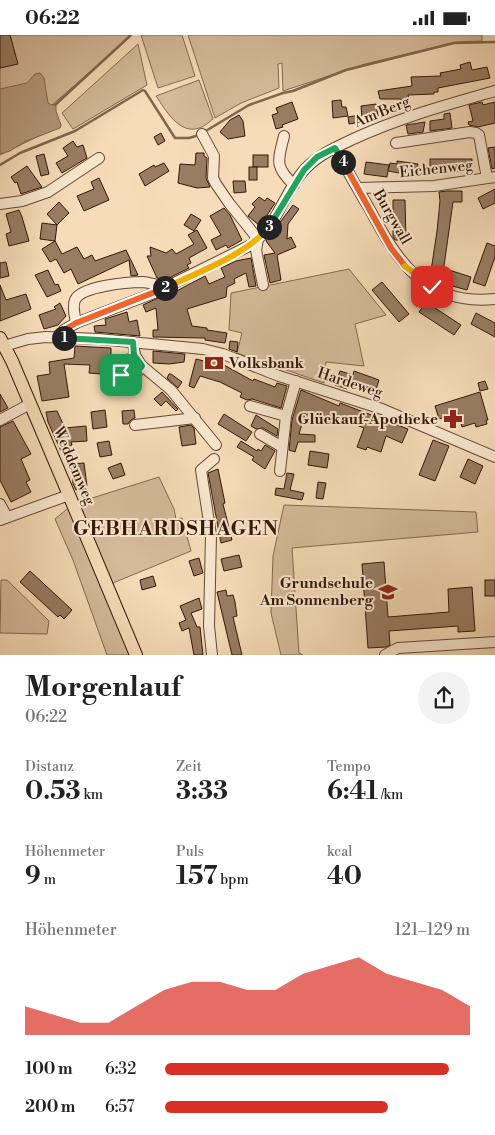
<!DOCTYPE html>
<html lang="de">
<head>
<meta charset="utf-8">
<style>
	body { margin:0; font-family:"Libre Bodoni",serif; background:#f2f2f2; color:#222; height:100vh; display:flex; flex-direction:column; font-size:19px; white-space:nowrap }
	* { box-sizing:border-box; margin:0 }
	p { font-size:16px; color:#767676 }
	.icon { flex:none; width:28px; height:28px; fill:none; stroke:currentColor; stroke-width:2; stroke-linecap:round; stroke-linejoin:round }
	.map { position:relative; height:620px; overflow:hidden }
	.panel { display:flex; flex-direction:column; background:#fff; flex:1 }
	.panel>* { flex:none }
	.pin { position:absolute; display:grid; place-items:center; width:42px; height:42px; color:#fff; margin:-21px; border-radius:10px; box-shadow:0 2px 8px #0006 }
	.km { position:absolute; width:25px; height:25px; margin:-12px; border-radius:50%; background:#222; color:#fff; font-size:14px; line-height:25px; text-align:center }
	.round { display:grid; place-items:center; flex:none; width:52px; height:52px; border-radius:26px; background:#f2f2f2 }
	.summary { display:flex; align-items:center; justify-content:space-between; height:85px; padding:0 25px }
	h1 { font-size:28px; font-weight:700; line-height:38px }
	.metrics { display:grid; grid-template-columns:repeat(3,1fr); gap:8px; height:85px; padding:5px 25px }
	.metrics div { display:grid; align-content:center }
	.metrics b { font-size:25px; font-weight:700 }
	.metrics small { font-size:14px; font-weight:400 }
	.metrics p { font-size:14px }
	.chart { height:140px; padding:10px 25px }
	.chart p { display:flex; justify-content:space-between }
	.chart svg { width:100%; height:90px; margin-top:5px; fill:#d93025; opacity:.7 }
	ul { padding:0 25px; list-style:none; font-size:16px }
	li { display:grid; grid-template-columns:80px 60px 1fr; align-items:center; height:38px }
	li i { height:12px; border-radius:6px; background:#d93025 }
	.status { display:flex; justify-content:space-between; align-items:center; height:35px; padding:0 25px; background:#fff; direction:ltr }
	.status svg { height:14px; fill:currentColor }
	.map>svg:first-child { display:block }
	.green { fill:#d5bb9a; stroke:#856950 }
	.water { fill:#b4997c; stroke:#81654d }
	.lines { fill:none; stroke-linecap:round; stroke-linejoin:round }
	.stream { stroke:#81654d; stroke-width:2.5 }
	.building { fill:#997d63; stroke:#351707 }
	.minor-casing { stroke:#654833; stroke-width:12 }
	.major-casing { stroke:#351707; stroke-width:14 }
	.minor { stroke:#f9e8d1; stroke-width:10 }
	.major { stroke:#f6dcb8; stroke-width:12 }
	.split-1-casing { stroke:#fff; stroke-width:10 }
	.split-2-casing { stroke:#fff; stroke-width:10 }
	.split-3-casing { stroke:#fff; stroke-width:10 }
	.split-4-casing { stroke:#fff; stroke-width:10 }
	.split-5-casing { stroke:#fff; stroke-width:10 }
	.split-6-casing { stroke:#fff; stroke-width:10 }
	.split-1 { stroke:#22a559; stroke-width:6 }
	.split-2 { stroke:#f0652b; stroke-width:6 }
	.split-3 { stroke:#f5b400; stroke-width:6 }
	.split-4 { stroke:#22a559; stroke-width:6 }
	.split-5 { stroke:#f0652b; stroke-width:6 }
	.split-6 { stroke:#f5b400; stroke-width:6 }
	.labels { text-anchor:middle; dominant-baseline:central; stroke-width:4; stroke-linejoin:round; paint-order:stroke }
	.street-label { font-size:15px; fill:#351707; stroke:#f9e8d1 }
	.poi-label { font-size:15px; font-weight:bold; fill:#351707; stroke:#f9e8d1; text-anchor:end }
	.district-label { font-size:20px; font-weight:bold; letter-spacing:1px; fill:#351707; stroke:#f9e8d1 }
</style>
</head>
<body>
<div class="status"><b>06:22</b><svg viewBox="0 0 49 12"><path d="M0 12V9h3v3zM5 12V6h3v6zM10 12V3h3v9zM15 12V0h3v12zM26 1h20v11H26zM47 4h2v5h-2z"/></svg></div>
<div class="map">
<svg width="495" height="620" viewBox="0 0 495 620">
	<rect width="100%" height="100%" fill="#f6dcb8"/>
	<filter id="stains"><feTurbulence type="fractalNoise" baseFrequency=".004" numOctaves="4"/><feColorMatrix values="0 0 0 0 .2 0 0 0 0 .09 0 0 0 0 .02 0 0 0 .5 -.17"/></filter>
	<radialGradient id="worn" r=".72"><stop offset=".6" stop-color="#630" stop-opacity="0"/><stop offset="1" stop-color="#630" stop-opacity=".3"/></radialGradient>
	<g class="green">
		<polygon points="10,0 131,0 131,1 52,70 61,90 0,120 0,33 17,28"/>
		<polygon points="141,0 182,0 195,41 158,53"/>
		<polygon points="188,0 482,0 482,6 457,7 365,29 283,56 282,28 278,29 279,53 241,68 215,83"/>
		<polygon points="138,9 147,50 73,94 62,78"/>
		<path d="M 199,45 L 213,84 C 209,87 204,92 199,93 C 179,100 165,74 156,61 Z"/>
		<polygon points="349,234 386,280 355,289 364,331 326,327 324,348 237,318 242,298 229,295 231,258"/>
		<polygon points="159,442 174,474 176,484 182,483 191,516 108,550 131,620 107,620 73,525 55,484 73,469"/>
		<polygon points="284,470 476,477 478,497 292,513 299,618 303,620 281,620 271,578 273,521"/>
		<polygon points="1,545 7,545 49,586 47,599 0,598"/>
	</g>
	<polygon class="water" points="40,38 44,43 48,68 52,70 56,69 56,76 61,90 60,93 24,107 10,116 0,119 0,54 27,48 35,39"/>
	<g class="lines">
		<g class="stream">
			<polyline points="55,70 131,0"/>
			<polyline points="204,97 249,70 283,58 293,56 346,35 454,8 495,7"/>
			<polyline points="0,130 20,118 75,96 143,55 145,56 175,103 189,103 199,100"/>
		</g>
	</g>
	<g class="building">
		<polygon points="0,0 10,0 18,29 0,33"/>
		<polygon points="470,27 472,35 487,32 490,43 438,53 438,57 434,57 434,59 408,60 410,72 402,73 401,64 380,64 378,56 412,51 411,42 441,41 440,38 461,34 460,30"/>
		<polygon points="341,65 342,72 346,72 348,81 333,83 332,66"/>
		<polygon points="292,67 298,84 282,90 283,92 276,94 272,80 278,78 276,73"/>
		<polygon points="482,67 483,70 495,67 495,88 478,92 469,90 468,87 473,86 469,70"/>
		<polygon points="376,69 378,81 362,83 361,71"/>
		<polygon points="450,78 452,93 430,96 430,86 444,84 444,79"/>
		<polygon points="239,80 243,86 245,101 228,104 220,97 230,85"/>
		<polygon points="360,80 361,87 349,89 348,82"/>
		<polygon points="425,87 423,97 408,99 406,90"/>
		<polygon points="161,98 165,106 158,110 154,102"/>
		<polygon points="73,106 77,112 83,110 87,123 62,138 56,128 68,121 63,113"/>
		<polygon points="495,112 495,133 492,134 488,113"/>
		<polygon points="196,118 204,118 204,121 207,123 206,143 210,152 197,153 178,148 180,129 195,130"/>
		<polygon points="44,119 49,139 41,141 36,121"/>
		<rect x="253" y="120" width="15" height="12"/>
		<rect x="430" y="124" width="42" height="12"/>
		<polygon points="397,126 418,129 416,141 388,136 390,128 397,129"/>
		<polygon points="366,127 389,130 387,142 364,139"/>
		<polygon points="164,128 169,136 145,151 139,139 154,130 155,132"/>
		<polygon points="27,131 42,152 21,159 17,147 15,148 11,142"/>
		<rect x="249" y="132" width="8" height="13"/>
		<polygon points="99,143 109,165 84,176 77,161 94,154 91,147"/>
		<polygon points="233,146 245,146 246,157 234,158"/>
		<polygon points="495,154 495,168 483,174 478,163"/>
		<polygon points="447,156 462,156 462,167 453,167 443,238 431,236 437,196 440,166 439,157"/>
		<polygon points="259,162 265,166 267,163 275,168 260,191 248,181 255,172 252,169"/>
		<polygon points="393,165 405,165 406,205 395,205 393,202"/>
		<polygon points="59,167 69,178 57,190 47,179"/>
		<polygon points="293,170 299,174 288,189 287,204 291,202 296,212 277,220 281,245 270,248 264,220 275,218 266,206"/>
		<polygon points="224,173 230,180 242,205 228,213 226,210 216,215 211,205 221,200 210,181"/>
		<polygon points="19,175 22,182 29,206 9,211 6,199 11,197 6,179"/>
		<polygon points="191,179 201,185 194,196 184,190"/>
		<polygon points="42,188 57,190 55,206 40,204"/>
		<polygon points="197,195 207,213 189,223 191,228 187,230 189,233 165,245 157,243 147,221 151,221 150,212 166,218 172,214 176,219 194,209 188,200"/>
		<polygon points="55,206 62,219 77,212 84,224 92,220 95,226 126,215 138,240 131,241 129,225 78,249 71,234 64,238 56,224 50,227 42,214"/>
		<polygon points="487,208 495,211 495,222 485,251 473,247"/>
		<polygon points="251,223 256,251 249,252 246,238 234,244 235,248 227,252 226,262 187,274 192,291 207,293 207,295 227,298 225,308 205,305 205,303 153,302 153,295 158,295 156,273 146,277 143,270 171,257 171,259 205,241 209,249 225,242 221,233 236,226"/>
		<polygon points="6,227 9,241 0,243 0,228"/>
		<polygon points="48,235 55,250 58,249 61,256 47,262 35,240"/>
		<polygon points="449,235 471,242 467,255 445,249"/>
		<polygon points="382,247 409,279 399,287 372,255"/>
		<polygon points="0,250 6,265 26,259 31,274 0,286"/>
		<polygon points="426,267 461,290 454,300 419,277"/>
		<polygon points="60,268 66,281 58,290 44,294 39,280 56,274 54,272"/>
		<polygon points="127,277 129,287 137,285 140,301 95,297 94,291 106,290 105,284"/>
		<polygon points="476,278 495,288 495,302 471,289"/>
		<polygon points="230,306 238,307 237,317 229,314"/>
		<polygon points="75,311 111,313 111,323 128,319 132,331 130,333 121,333 101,339 89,338 90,330 64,329 69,362 42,366 37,341 50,339 49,327 74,323"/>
		<polygon points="153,316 185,319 184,327 169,329 153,328"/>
		<polygon points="196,324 212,328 213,324 253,346 254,344 275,352 277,348 287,351 281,373 252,364 247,365 240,362 242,358 220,347 200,341 194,353 189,351"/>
		<polygon points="340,336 353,340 354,336 379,345 375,358 349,349 347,354 335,350"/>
		<polygon points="169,339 171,339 182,347 178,353 167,343"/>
		<polygon points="119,346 130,347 129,359 118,359"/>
		<polygon points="485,346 488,354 480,356 478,348"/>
		<polygon points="301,355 339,371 340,368 408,394 402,408 386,401 381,417 367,412 366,415 357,412 364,393 331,380 328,388 305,379 299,399 315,400 315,407 298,407 295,417 289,415 292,385"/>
		<polygon points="162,357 178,374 176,376 166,366 161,371 154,364"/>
		<polygon points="480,357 488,385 486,385 487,389 476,392 475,388 462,392 458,378 439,384 435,371"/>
		<polygon points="0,359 8,373 0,377"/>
		<polygon points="105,375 107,392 93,394 91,377"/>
		<polygon points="134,375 135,383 131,385 128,389 123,389 122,376"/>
		<polygon points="57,376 65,393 86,391 87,406 71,407 72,410 61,416 48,387 46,377"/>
		<polygon points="224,379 252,397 246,406 218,389"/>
		<polygon points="256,380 278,394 277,401 263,393 256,394 251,391"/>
		<polygon points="13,386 31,419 21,424 30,445 26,447 31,457 11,467 0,445 0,392"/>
		<polygon points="191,390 194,393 196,409 182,411 179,392"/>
		<polygon points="433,405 449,411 435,446 419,440"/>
		<polygon points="109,406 112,420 100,422 97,408"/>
		<polygon points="241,406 257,416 258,414 261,416 265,410 275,416 265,434 252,425 254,422 237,412"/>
		<polygon points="310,416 329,419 327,433 308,430"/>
		<polygon points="468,424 483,431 475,449 460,442"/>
		<polygon points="84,428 87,451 76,455 73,449 72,429"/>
		<polygon points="121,428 125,440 113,444 108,433"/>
		<polygon points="218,434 225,468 223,469 232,505 221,508 208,438"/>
		<polygon points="287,438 294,439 290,455 304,458 302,465 275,460 276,453 284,454"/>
		<polygon points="318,447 326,448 323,464 316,463"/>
		<polygon points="239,520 242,532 224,536 221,524"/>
		<polygon points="199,523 203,538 194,541 189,526"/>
		<polygon points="384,527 388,582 449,577 448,554 472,552 475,596 458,597 458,591 389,596 390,610 386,612 368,613 362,529"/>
		<polygon points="30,536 72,575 64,584 60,580 58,582 20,547"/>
		<polygon points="153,541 156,551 142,555 140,545"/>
		<rect x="485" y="545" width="10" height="16"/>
		<polygon points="226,555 227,561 233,560 235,567 237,581 233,582 242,620 232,620 217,557"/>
		<polygon points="199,563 202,574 191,578 197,592 200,592 203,620 194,620 189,593 182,596 179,588 186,585 180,571"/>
	</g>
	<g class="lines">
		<g class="minor-casing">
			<g id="minor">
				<polyline points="202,99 214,121 213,143 216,149 229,168 258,204 256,215 263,250"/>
				<path d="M 284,101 C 278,126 274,131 294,150"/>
				<polyline points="396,108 470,97 476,98 479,100 487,143"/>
				<path d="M 335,113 C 346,133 357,153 369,173 C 398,227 425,271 495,264"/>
				<polyline points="358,153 434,151 495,142"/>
				<polyline points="0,169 22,166 48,157 99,123"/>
				<path d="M 76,288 C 75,281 72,272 75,265 C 81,251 129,247 143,247 C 151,248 158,250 166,252"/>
				<path d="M 60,303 L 64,295 L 76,288 L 154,258 L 251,210 C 280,188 283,157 306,133 C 319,120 334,113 351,105 C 398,83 446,70 495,56"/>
				<polyline points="133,307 135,320 141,330 171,355 216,410"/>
				<polyline points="4,311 28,304 46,302 99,304 203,314 223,319 279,341 382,374 495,422"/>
				<polyline points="121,340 135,340 142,331"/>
				<polyline points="250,371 286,381"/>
				<polyline points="0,385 30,369"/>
				<polyline points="135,390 195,383"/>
				<polyline points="260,399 282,412"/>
				<polyline points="280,436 286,381 296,346"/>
				<polyline points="0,469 7,482"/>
				<polyline points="0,485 69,460"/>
				<polyline points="212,620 209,591 211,500 201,435 214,424"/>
				<polyline points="385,620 398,613 495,607"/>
			</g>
		</g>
		<g class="major-casing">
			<polyline id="major" points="0,303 12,326 69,460 136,620"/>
		</g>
		<use href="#minor" class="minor"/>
		<use href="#major" class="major"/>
	</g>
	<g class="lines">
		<g class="split-1-casing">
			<polyline id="split-1" points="64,303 133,307 134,320 142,331 134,340 121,340"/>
		</g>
		<g class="split-2-casing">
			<polyline id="split-2" points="64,303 60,302 64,295 76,288 165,253"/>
		</g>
		<g class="split-3-casing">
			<path id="split-3" d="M 165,253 C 196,238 248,219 269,192"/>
		</g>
		<g class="split-4-casing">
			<polyline id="split-4" points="269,192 304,135 317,122 335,113 343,127"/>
		</g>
		<g class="split-5-casing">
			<polyline id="split-5" points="343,127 391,213 405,231"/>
		</g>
		<g class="split-6-casing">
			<polyline id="split-6" points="405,231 432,252"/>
		</g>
		<use href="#split-1" class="split-1"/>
		<use href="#split-2" class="split-2"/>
		<use href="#split-3" class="split-3"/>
		<use href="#split-4" class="split-4"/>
		<use href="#split-5" class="split-5"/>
		<use href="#split-6" class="split-6"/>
	</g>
	<defs>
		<g id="bank-bare" transform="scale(1.5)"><path d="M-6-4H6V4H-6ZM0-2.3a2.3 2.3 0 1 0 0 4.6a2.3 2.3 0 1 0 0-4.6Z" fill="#8f2418" stroke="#f9e8d1" stroke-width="2.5" paint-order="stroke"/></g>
		<g id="pharmacy-bare" transform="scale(1.5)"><path d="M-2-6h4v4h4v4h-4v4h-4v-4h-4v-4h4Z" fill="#8f2418" stroke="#f9e8d1" stroke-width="2.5" paint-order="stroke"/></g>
		<g id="school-bare" transform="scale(1.5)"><path d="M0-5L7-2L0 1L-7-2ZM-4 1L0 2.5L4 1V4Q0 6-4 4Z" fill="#8f2418" stroke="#f9e8d1" stroke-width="2.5" paint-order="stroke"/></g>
	</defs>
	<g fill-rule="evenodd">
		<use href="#bank-bare" x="214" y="328"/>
		<use href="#pharmacy-bare" x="453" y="384"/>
		<use href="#school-bare" x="388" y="557"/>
	</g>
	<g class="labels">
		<g class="street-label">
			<text transform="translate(382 77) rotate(-22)">Am Berg</text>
			<text transform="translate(436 134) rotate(-6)">Eichenweg</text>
			<text transform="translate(392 182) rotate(60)">Burgwall</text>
			<text transform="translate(350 348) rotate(18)">Hardeweg</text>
			<text transform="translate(74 431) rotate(67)">Weddemweg</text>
		</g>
		<g class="poi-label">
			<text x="229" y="328" text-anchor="start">Volksbank</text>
			<text x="438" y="384">Glückauf-Apotheke</text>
			<text x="373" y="548">Grundschule<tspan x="373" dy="17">Am Sonnenberg</tspan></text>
		</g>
		<g class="district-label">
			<text x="176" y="494">GEBHARDSHAGEN</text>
		</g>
	</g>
	<rect width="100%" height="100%" filter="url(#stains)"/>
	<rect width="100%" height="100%" fill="url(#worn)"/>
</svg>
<div class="pin" style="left:121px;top:340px;background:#1e9e55"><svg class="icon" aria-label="arrive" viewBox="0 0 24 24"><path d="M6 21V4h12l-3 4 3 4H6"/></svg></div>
<div class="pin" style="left:432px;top:252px;background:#d93025"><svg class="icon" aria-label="check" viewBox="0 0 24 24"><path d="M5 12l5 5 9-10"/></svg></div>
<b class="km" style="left:64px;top:303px">1</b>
<b class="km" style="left:165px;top:253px">2</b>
<b class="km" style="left:269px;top:192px">3</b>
<b class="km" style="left:343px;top:127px">4</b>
</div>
<section class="panel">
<div class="summary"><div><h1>Morgenlauf</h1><p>06:22</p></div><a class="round"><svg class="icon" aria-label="share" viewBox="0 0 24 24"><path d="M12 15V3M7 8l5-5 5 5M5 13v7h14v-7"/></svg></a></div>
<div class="metrics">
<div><p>Distanz</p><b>0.53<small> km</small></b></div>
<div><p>Zeit</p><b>3:33</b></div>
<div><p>Tempo</p><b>6:41<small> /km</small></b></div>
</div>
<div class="metrics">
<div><p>Höhenmeter</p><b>9<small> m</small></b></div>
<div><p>Puls</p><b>157<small> bpm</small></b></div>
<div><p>kcal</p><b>40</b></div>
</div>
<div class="chart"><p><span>Höhenmeter</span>121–129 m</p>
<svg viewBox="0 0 160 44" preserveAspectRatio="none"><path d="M0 44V30L10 34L20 38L30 38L40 30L50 22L60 18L70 18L80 22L90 22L100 14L110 10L120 6L130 14L140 18L150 22L160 30V44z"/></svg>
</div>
<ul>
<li><b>100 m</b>6:32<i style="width:93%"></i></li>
<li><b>200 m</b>6:57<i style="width:73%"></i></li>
</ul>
</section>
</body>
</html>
